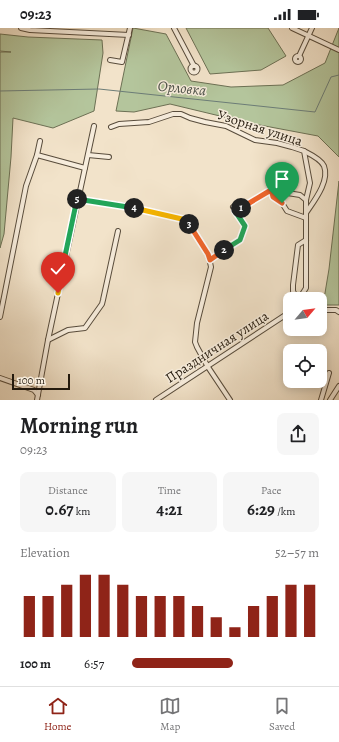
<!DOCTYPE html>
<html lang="en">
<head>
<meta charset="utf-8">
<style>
	body { margin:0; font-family:Alegreya,serif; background:#f6f6f6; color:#202124; height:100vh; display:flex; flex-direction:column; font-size:15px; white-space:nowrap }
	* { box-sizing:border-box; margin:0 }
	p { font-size:13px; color:#757577 }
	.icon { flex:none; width:22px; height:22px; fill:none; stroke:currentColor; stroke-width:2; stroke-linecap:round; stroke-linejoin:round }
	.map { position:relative; height:372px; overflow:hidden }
	.details { display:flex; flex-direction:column; background:#fff; flex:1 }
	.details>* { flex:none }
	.needle { width:26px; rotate:61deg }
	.fabs { position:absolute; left:283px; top:264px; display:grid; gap:8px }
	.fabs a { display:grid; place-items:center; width:44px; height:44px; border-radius:8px; background:#fff; box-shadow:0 2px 10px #0003; font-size:20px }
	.scale { position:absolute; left:12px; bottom:10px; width:58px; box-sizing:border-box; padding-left:4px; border:2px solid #241a0d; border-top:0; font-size:11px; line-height:14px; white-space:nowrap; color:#241a0d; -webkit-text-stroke:3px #f7eddd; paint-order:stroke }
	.pin { position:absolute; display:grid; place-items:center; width:34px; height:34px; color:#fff; margin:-41px -17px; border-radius:50% 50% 50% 0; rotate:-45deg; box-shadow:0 0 4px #0007 }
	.pin .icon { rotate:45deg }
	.km { position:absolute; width:20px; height:20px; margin:-10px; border-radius:50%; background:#222; color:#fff; font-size:11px; line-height:20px; text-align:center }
	.round { display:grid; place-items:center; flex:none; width:42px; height:42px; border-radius:8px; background:#f6f6f6 }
	.head { display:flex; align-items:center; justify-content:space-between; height:68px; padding:0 20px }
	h1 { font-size:22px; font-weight:600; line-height:30px }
	.figures { display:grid; grid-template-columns:repeat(3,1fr); gap:6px; height:68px; padding:4px 20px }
	.figures div { display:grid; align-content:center; border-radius:8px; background:#f6f6f6; text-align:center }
	.figures b { font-size:17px; font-weight:600 }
	.figures small { font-size:11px; font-weight:400 }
	.figures p { font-size:11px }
	.chart { height:112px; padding:8px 20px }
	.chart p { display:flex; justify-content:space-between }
	.chart svg { width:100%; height:72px; margin-top:4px; stroke:#8f2418; stroke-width:6 }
	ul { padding:0 20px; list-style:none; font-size:13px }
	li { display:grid; grid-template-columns:64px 48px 1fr; align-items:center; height:30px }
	li i { height:10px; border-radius:5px; background:#8f2418 }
	.status { display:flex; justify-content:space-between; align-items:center; height:28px; padding:0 20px; background:#fff; direction:ltr }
	.status svg { height:11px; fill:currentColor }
	.menu { display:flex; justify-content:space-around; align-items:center; height:56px; border-top:1px solid #e0e0e0; background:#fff; font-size:11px; color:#757577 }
	.menu a { display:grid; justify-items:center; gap:2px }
	.menu .on { color:#8f2418 }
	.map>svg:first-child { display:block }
	.green { fill:#b4c59c; stroke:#6c7054 }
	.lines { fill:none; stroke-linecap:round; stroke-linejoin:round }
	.stream { stroke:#6c7c77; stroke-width:1 }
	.minor-casing { stroke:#584c3c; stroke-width:6 }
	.minor { stroke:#f7eddd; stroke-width:4 }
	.split-1-casing { stroke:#fff; stroke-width:8 }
	.split-2-casing { stroke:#fff; stroke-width:8 }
	.split-3-casing { stroke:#fff; stroke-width:8 }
	.split-4-casing { stroke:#fff; stroke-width:8 }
	.split-5-casing { stroke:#fff; stroke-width:8 }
	.split-6-casing { stroke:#fff; stroke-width:8 }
	.split-7-casing { stroke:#fff; stroke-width:8 }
	.split-1 { stroke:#f0652b; stroke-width:5 }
	.split-2 { stroke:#22a559; stroke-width:5 }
	.split-3 { stroke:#f0652b; stroke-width:5 }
	.split-4 { stroke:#f5b400; stroke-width:5 }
	.split-5 { stroke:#22a559; stroke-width:5 }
	.split-6 { stroke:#22a559; stroke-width:5 }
	.split-7 { stroke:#f5b400; stroke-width:5 }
	.labels { text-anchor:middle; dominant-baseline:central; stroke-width:3; stroke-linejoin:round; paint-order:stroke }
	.street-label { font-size:14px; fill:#241a0d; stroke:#f7eddd }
	.water-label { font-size:15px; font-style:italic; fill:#4e534b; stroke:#f7eddd }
</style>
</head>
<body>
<div class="status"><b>09:23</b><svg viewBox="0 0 49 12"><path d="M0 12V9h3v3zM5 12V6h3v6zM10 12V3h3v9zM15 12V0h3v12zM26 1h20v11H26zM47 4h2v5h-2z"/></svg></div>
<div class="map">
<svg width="339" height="372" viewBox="0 0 339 372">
	<rect width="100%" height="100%" fill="#f2e3ca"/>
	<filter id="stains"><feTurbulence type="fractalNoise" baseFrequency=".005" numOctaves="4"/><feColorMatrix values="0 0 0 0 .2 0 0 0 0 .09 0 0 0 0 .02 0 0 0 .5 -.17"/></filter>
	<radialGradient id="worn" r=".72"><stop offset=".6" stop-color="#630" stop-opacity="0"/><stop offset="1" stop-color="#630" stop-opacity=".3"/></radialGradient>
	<g class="green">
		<polygon points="133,0 166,6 191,53 231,59 283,57 325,35 339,0 339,129 318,108 249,95 170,76 134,84 116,83"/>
		<polygon points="186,0 268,0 286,28 261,42 210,46"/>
		<polygon points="0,6 28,9 102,12 103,25 94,83 53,100 13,90 11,129 4,206 0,220 0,24 11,24 0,23"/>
		<polygon points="339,153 339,277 323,277 329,241"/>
	</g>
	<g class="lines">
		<polyline class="stream" points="0,63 99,61 315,84 331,49 339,47"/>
		<g class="minor-casing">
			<g id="minor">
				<polyline points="21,0 30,2 129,7"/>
				<polyline points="174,0 194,38"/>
				<polyline points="292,0 339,22"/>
				<polyline points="299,28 312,0"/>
				<circle cx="298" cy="31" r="3"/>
				<polyline points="110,32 122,34 130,0"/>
				<circle cx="194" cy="41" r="3.5"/>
				<polyline points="111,99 119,96 149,94 173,86 181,86 190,90 205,94 226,98 255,112 277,115 292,119 304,123 310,155 306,172 306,260 299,271"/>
				<path d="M 304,123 C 310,126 321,131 324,138 C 330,153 314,173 306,185"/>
				<polyline points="37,127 85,140"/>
				<polyline points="88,127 109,129"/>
				<path d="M 77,171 L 132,179 L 182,191 L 187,193 L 190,197 C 198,210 209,223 211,239 L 197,295 L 195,314 L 197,319 L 208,339 L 230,372"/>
				<polyline points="235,183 271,162 275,163"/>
				<polyline points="306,190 287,183 282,175 273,169 272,165 275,163 300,167 306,172"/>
				<polyline points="210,232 240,212 245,198 233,179"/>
				<polyline points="297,271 293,263 293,257 298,217 306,212"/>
				<polyline points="320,282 336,282 339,284"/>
				<polyline points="0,289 26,158 37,127 40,113"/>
				<polyline points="48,312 68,302 85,300 102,276 103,272 118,203"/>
				<polyline points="0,350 34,362 38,367"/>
				<polyline points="37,372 48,312 94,98"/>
				<polyline points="156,372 290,284"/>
				<polyline points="321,372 329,345"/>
				<polyline points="330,372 339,358"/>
			</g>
		</g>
		<use href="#minor" class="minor"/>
	</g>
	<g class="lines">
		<g class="split-1-casing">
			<polyline id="split-1" points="241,180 271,162 275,163 272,165 273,169 282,175"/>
		</g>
		<g class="split-2-casing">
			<polyline id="split-2" points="224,222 240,212 245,198 235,183 241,180"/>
		</g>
		<g class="split-3-casing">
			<polyline id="split-3" points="189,196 208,226 210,232 224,222"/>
		</g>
		<g class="split-4-casing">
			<polyline id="split-4" points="134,180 182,191 187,193 189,196"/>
		</g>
		<g class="split-5-casing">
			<polyline id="split-5" points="77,171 134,180"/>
		</g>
		<g class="split-6-casing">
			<polyline id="split-6" points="65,228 77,171"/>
		</g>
		<g class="split-7-casing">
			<polyline id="split-7" points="58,265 65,228"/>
		</g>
		<use href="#split-1" class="split-1"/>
		<use href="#split-2" class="split-2"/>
		<use href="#split-3" class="split-3"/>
		<use href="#split-4" class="split-4"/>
		<use href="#split-5" class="split-5"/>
		<use href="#split-6" class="split-6"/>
		<use href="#split-7" class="split-7"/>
	</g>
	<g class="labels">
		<g class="street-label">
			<text transform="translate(260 100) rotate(18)">Узорная улица</text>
			<text transform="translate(217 319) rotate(-33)">Праздничная улица</text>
		</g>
		<g class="water-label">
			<text transform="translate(182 60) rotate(6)">Орловка</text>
		</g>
	</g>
	<rect width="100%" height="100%" filter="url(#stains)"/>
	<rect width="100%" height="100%" fill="url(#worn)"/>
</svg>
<div class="fabs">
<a><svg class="needle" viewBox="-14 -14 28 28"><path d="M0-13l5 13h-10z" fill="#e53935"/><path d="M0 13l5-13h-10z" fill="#757577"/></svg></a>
<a><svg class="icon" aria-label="locate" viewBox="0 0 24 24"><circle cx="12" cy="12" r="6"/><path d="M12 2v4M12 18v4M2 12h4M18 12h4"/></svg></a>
</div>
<div class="scale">100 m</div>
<div class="pin" style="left:282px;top:175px;background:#1e9e55"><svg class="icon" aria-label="arrive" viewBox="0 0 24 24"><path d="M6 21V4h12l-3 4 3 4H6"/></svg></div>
<div class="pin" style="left:58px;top:265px;background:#d93025"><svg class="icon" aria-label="check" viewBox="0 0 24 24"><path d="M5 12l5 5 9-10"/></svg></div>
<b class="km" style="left:241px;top:180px">1</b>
<b class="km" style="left:224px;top:222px">2</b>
<b class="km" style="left:189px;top:196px">3</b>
<b class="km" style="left:134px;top:180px">4</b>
<b class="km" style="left:77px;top:171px">5</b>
</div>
<section class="details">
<div class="head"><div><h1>Morning run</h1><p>09:23</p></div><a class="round"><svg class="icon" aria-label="share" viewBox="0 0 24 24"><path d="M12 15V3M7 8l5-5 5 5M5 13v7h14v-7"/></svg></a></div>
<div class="figures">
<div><p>Distance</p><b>0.67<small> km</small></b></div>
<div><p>Time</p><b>4:21</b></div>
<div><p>Pace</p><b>6:29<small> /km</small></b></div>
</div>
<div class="chart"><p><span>Elevation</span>52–57 m</p>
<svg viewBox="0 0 160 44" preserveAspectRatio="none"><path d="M5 44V19M15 44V19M25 44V12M35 44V6M45 44V6M55 44V12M65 44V19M75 44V19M85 44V19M95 44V25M105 44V32M115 44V38M125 44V25M135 44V19M145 44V12M155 44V12"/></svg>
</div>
<ul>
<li><b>100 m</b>6:57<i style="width:54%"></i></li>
</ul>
</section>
<nav class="menu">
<a class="on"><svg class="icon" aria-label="home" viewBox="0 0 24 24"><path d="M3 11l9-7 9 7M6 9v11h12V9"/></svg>Home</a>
<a><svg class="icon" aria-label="map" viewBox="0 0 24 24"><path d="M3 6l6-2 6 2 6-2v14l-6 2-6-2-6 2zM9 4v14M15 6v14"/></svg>Map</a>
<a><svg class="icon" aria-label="saved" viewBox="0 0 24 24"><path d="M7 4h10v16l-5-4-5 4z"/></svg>Saved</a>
</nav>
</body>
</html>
